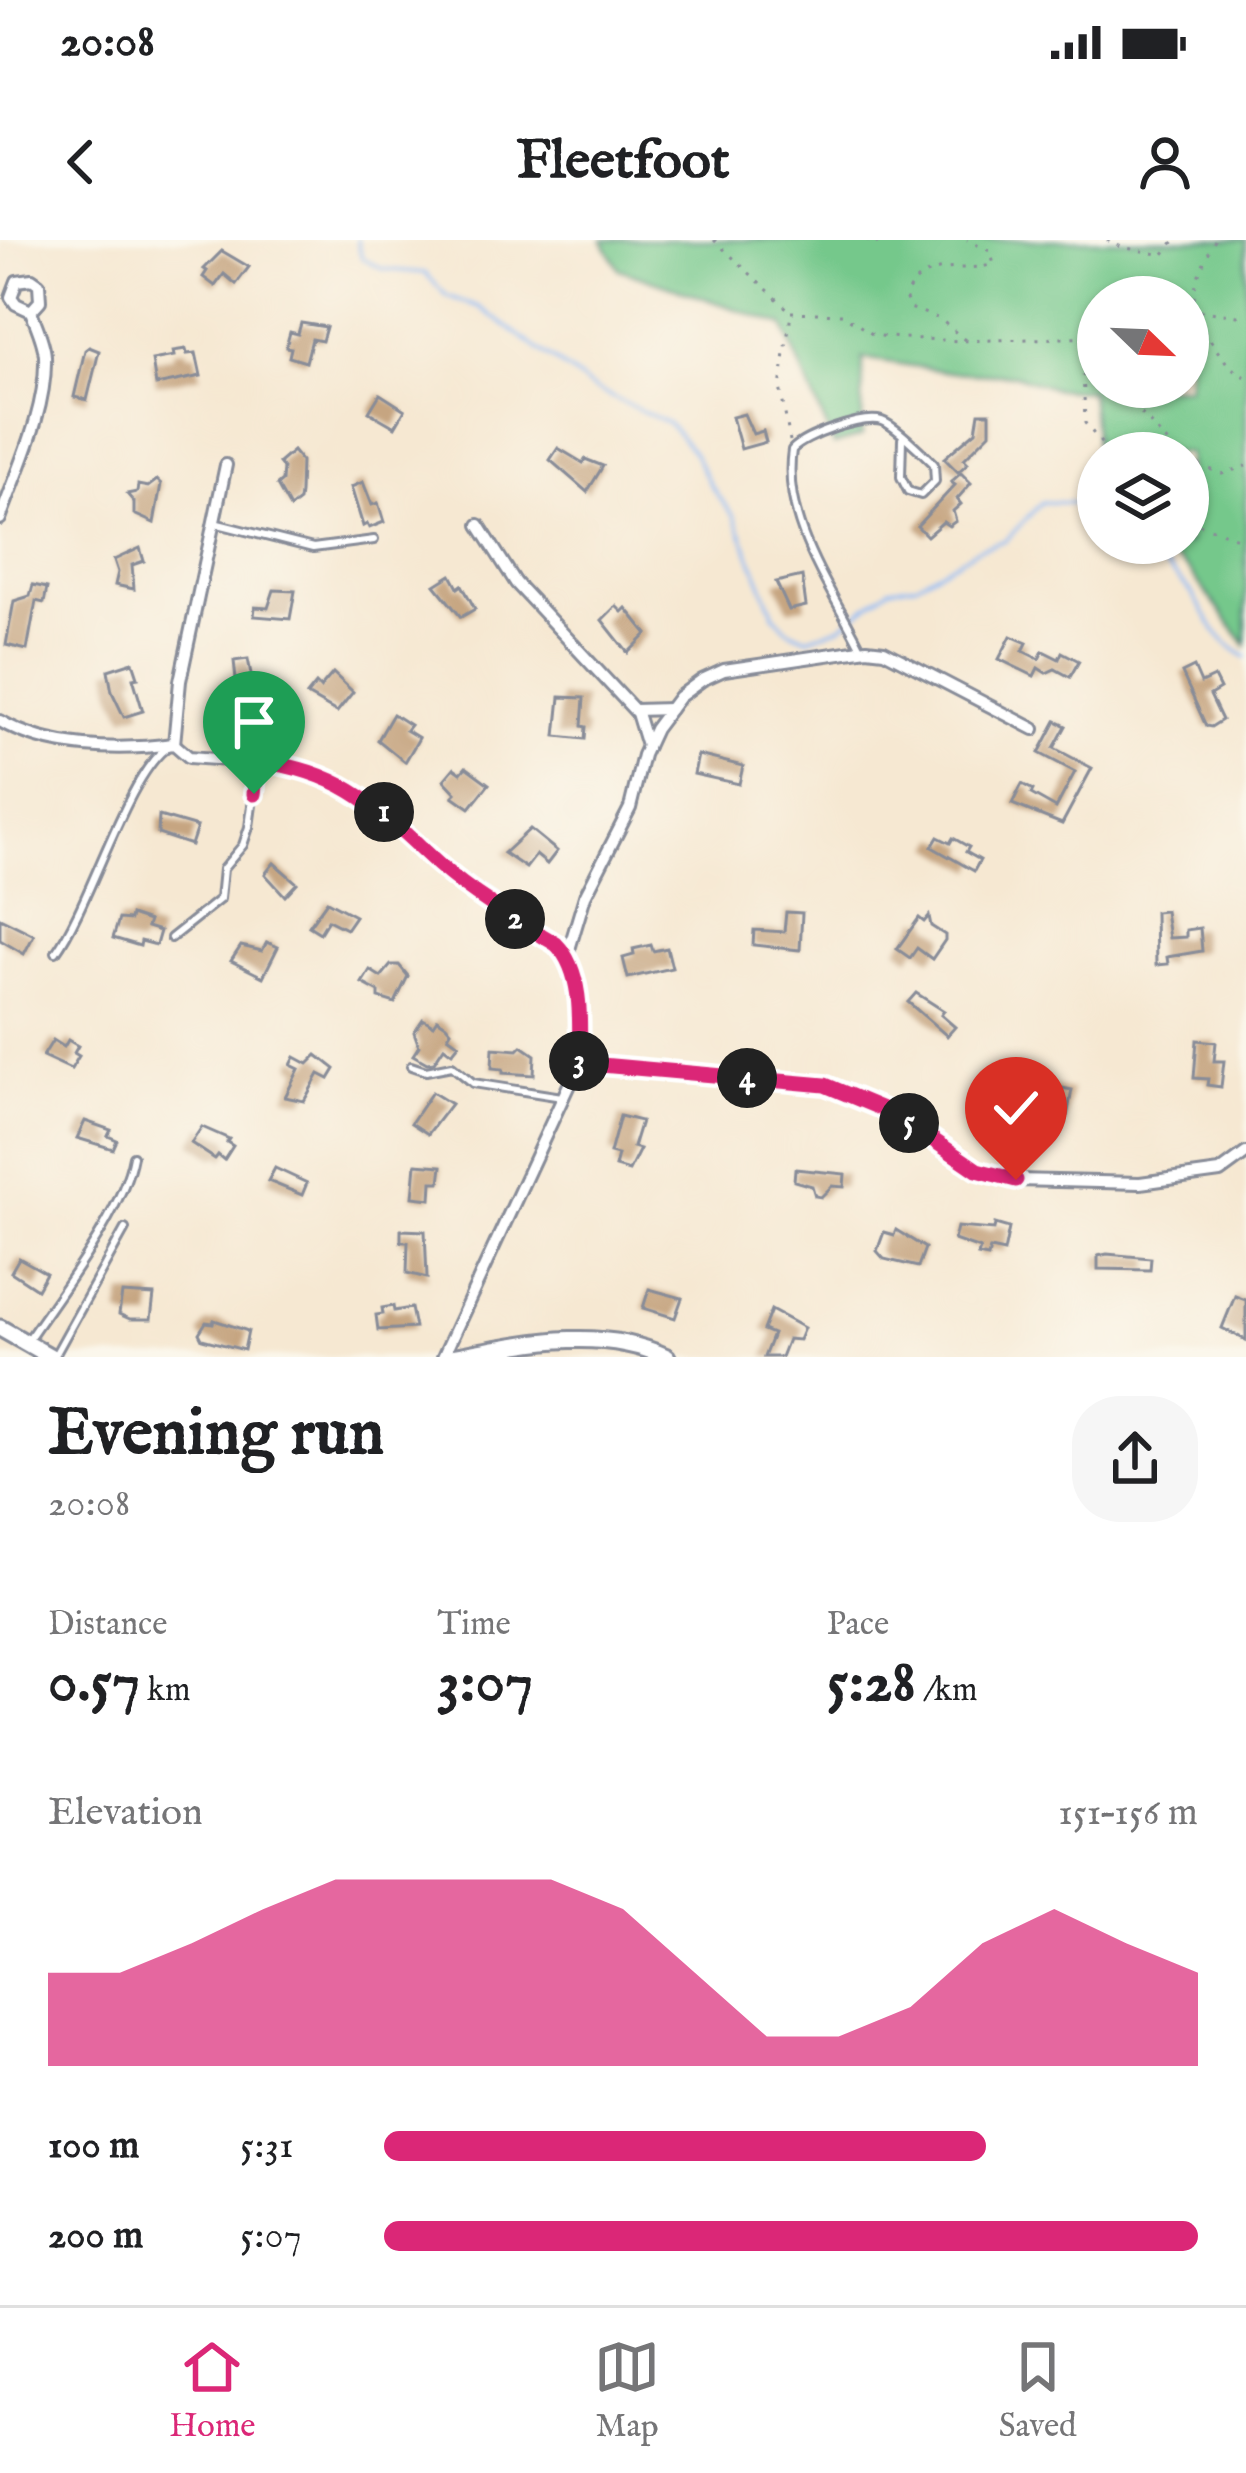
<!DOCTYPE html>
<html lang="en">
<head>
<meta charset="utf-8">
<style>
	body { margin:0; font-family:"IM FELL English",serif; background:#f6f6f6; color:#202124; height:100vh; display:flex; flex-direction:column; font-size:45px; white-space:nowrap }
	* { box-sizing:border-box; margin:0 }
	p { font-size:39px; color:#757577 }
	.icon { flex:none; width:66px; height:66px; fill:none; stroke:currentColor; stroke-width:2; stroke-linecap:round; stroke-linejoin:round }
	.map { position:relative; height:1117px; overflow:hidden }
	.side { display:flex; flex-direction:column; background:#fff; flex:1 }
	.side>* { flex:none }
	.needle { width:78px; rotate:113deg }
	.buttons { position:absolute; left:1077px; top:36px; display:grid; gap:24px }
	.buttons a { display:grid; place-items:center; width:132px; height:132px; border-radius:50%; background:#fff; box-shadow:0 3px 9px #0004; font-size:60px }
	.pin { position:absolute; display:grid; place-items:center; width:102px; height:102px; color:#fff; margin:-123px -51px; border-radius:50% 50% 50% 0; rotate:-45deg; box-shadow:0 0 12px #0007 }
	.pin .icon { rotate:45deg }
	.km { position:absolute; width:60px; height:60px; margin:-30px; border-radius:50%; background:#222; color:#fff; font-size:33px; line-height:60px; text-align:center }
	.round { display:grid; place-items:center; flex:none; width:126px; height:126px; border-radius:48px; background:#f6f6f6 }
	.headline { display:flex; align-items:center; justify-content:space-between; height:204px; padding:0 48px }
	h1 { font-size:66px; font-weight:800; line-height:90px }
	.stats { display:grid; grid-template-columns:repeat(3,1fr); gap:18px; height:204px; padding:12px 48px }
	.stats div { display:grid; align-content:center }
	.stats b { font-size:60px; font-weight:800 }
	.stats small { font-size:33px; font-weight:400 }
	.stats p { font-size:33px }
	.chart { height:336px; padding:24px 48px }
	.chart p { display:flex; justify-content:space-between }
	.chart svg { width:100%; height:216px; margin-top:12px; fill:#db2777; opacity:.7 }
	ul { padding:0 48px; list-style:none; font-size:39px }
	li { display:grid; grid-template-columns:192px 144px 1fr; align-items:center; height:90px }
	li i { height:30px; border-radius:15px; background:#db2777 }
	.status { display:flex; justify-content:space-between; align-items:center; height:84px; padding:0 60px; background:#fff; direction:ltr }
	.status svg { height:33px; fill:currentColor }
	header { display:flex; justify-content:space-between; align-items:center; height:156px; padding:0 48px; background:#fff; font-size:54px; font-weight:800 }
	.tab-bar { display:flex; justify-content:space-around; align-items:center; height:168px; border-top:3px solid #e0e0e0; background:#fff; font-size:33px; color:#757577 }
	.tab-bar a { display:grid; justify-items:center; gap:6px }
	.tab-bar .active { color:#db2777 }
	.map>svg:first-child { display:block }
	.green { fill:#75c88b; stroke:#487c74; stroke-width:3; fill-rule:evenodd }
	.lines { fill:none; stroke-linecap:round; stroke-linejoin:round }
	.stream { stroke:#8abaf6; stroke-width:3 }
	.building { fill:#c6a581 }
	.lane-casing { stroke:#888c98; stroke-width:12 }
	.street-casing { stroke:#888c98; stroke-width:16 }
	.secondary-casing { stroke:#888c98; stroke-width:21 }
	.path { stroke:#888c98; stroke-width:3; stroke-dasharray:3 9; stroke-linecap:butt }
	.lane { stroke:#fff; stroke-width:6 }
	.street { stroke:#fff; stroke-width:10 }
	.secondary { stroke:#fff; stroke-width:15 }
	.route-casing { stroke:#fff; stroke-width:24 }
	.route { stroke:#db2777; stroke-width:15 }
</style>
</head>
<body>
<div class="status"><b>20:08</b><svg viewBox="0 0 49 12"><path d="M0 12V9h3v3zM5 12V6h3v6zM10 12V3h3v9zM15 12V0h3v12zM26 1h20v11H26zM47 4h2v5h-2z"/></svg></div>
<header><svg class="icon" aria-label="back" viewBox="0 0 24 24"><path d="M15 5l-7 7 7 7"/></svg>Fleetfoot<svg class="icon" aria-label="person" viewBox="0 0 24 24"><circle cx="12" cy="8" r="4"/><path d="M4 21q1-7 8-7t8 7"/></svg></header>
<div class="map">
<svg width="1246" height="1117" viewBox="0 0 1246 1117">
	<rect width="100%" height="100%" fill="#fbf7ec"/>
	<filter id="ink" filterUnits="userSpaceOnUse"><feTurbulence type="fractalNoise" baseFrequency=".00833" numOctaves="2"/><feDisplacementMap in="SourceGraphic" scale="24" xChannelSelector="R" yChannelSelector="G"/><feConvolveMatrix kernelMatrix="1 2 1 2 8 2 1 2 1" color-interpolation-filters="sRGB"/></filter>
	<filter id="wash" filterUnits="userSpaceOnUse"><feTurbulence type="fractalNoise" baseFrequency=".004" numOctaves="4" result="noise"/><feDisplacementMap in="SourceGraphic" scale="48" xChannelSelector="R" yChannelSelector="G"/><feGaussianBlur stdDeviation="2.7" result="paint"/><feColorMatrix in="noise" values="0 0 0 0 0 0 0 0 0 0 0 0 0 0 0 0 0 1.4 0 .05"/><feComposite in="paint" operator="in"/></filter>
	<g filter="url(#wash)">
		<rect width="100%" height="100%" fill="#f6e8d2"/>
		<path class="green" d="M 602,0 L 1246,0 L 1246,405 L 1188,329 L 1155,303 L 1188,303 L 1188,213 L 1098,213 L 1098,237 L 1090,151 L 1054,149 L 1015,135 L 949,132 L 863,118 L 862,196 L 834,205 L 783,85 L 619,29 ZM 1098,57 L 1188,57 L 1188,147 L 1098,147 Z"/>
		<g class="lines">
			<g class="stream">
				<polyline points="357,0 362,18 382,29 425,33 447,56 479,67 594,149 668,183 693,212 710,245 735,277 774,375 788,390 808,398 840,387 890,348 916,344 980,308 1006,300 1042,262 1075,263 1098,273"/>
				<path d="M 1136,303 C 1157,320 1179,336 1195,358 C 1215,387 1212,396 1246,417"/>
			</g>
		</g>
		<g id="blocks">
			<g class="building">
				<polygon points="222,11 249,27 236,44 224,34 215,46 203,37 207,31 204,29"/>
				<polygon points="301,83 326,87 322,101 312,99 306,122 289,117 291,108 286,107 290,92 298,94"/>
				<polygon points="89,107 99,111 87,160 74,157 85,110"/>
				<polygon points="186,109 187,114 196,113 201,136 156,145 152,120 174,116 173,111"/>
				<polygon points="380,154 405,170 395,187 369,172"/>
				<polygon points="979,173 990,173 990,193 964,219 968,223 958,232 944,218 976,191"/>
				<polygon points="744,174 753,194 763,191 766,202 741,209 732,177"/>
				<polygon points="558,208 583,223 585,219 603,226 587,252 550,220"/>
				<polygon points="293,211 301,221 300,253 299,261 290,268 277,245 282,241 283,228 279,223"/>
				<polygon points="961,233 971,243 957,259 961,264 953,271 956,281 949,286 943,282 927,296 917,286 955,245 951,242"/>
				<polygon points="157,240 161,244 154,283 134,274 134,262 127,254 137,252 138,245 148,247"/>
				<polygon points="363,242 372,265 378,263 384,282 369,288 367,284 363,286 351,247"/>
				<polygon points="140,308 144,321 132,325 134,349 115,345 118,332 114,320"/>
				<polygon points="451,335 458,348 462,345 475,369 461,377 435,345"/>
				<polygon points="802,336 806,366 789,370 776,342"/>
				<polygon points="33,345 47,348 44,363 36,361 27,410 6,405 14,361 30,356"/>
				<polygon points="274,350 295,351 290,379 254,376 255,367 268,368"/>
				<polygon points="616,366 622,372 626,368 647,394 628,413 602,380"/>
				<polygon points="1011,396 1027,403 1023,411 1039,419 1043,411 1059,419 1062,412 1079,421 1070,437 1055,429 1046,433 1038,428 1034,436 999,419"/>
				<polygon points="248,419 257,464 234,468 229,449 237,448 234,421"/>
				<polygon points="133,422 138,437 133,438 143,471 124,477 112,452 108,430"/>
				<polygon points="1194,427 1201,443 1214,437 1220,449 1210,455 1222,480 1211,487 1206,486 1182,433"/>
				<polygon points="333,433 353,452 337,472 307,455 316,444 320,448"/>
				<polygon points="560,457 584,458 582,486 586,487 585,499 556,496"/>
				<polygon points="393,474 410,485 406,490 419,498 405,522 378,500"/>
				<polygon points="1056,481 1066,486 1054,508 1092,528 1062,584 1012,564 1022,544 1033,550 1031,554 1056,568 1075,532 1039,513"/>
				<polygon points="698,515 743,526 739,544 694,534"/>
				<polygon points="466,527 489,544 470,568 453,556 456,553 444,540 454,528 461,533"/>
				<polygon points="159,576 197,587 191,605 158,594"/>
				<polygon points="530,589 557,611 547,624 536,615 526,628 504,613"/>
				<polygon points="938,597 950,603 953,598 969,607 966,612 980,620 974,631 932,607"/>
				<polygon points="274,623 297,643 285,656 265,634"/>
				<polygon points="327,661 355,676 346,689 328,680 320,693 309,686"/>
				<polygon points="1165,671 1169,698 1186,697 1186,690 1200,688 1202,711 1167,717 1168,724 1156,725 1155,672"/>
				<polygon points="786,672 802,673 800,710 753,705 754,690 784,692"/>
				<polygon points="131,675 149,681 147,687 160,691 156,705 141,701 140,706 113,698 119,679 130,680"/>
				<polygon points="929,676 931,686 945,695 945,700 932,719 917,708 910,718 897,709 919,678 924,682"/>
				<polygon points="0,678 34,695 24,714 0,700"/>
				<polygon points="267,702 278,707 263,737 231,721 241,706 262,711"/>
				<polygon points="651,705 653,711 667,708 672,728 628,738 623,718 634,715 633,709"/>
				<polygon points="391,725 399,725 408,736 395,763 379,758 379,752 362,743 370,730 381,737"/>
				<polygon points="916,753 944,771 941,775 955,787 947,796 908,762"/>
				<polygon points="423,779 433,785 437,779 446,785 451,791 448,796 459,804 452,813 444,807 434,822 427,823 413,815 419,806 414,792"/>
				<polygon points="53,800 64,807 68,800 78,806 74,813 79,816 71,829 43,816"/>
				<polygon points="1197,800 1216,802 1214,821 1224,821 1221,847 1207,845 1208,839 1194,838"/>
				<polygon points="522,806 535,815 534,835 503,833 503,829 492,828 493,808 518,810"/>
				<polygon points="317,815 335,829 329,839 319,834 304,861 285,857 299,829 291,825 295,817 308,824"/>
				<polygon points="1032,842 1072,850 1066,882 1048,879 1051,864 1029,859"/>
				<polygon points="432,852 451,864 428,894 411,883"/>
				<polygon points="620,876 641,881 633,907 640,909 629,931 615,927 618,915 610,913"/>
				<polygon points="85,881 111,890 108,896 117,900 113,909 77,898"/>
				<polygon points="202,887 229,899 227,902 233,906 224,920 218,915 215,919 191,903"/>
				<polygon points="416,924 442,926 440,942 432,942 431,959 413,957"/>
				<polygon points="275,928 307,943 302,955 268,941"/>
				<polygon points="795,929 845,934 844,947 832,946 821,957 815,956 812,946 794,941"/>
				<polygon points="995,984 1009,988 1004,1012 990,1009 988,1017 978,1015 980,1009 954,1000 957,987 994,990"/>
				<polygon points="401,990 425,991 427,1038 407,1033 408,1002 401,1002"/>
				<polygon points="896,990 925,1008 918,1027 884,1019 877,1011 884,992 894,995"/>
				<polygon points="1107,1014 1151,1018 1150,1030 1098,1029 1098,1016"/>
				<polygon points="19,1018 46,1033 37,1049 11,1032"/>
				<polygon points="649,1049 682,1058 675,1078 643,1068"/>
				<polygon points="122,1053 154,1055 151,1079 130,1079 119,1074"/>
				<polygon points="1235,1056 1246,1060 1246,1100 1222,1088"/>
				<polygon points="393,1066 394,1071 411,1068 415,1088 378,1090 376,1075 383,1074 382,1068"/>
				<polygon points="771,1070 804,1088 799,1100 788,1099 781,1117 764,1117 773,1094 763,1090"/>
				<polygon points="214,1080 248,1091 244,1110 202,1099 199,1093 206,1082 213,1083"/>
			</g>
		</g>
	</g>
	<g filter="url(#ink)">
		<use href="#blocks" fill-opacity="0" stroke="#888c98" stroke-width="3"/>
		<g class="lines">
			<g class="lane-casing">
				<g id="lane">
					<polyline points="214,283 313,308 374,300"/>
					<path d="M 862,410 C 832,349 781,282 792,210 C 804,196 863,175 882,181 C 894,185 924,214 934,224 L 935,241 L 921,255 L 908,251 L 901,237 L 902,199"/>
					<polyline points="171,698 220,659 223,629 243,605 249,587 258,522"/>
					<path d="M 56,712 C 91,663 126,538 166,508"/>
					<polyline points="411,826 426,831 452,826 473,843 562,857"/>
					<path d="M 28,1100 C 61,1051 123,972 133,916"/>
					<polyline points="54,1117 125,989"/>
				</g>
			</g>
			<g class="street-casing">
				<g id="street">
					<path d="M 0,279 C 18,229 47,170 45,116 C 44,101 36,85 31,71 L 16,64 L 11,57 L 17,41 L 32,39 L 39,44 L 40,61 L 31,71"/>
					<polyline points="479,285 516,343 637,473 647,506"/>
					<polyline points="635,470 670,469"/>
					<path d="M 0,481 C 49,510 119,511 174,504"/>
					<polyline points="174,504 189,517 270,523 321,536 373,563 445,630 556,704 567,716"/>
					<polyline points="174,504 180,441 226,225"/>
					<polyline points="579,823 825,845 897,875 977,930 1016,940 1140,943 1220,932 1246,913"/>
					<polyline points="443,1117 579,823 580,773 567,716 585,656 630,568 643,515 655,489 679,457 702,440 724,430 867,409 884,411 1034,489"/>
				</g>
			</g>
			<g class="secondary-casing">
				<g id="secondary">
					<polyline points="0,1088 51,1117"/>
					<path d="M 451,1117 C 522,1104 598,1085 667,1117"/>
				</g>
			</g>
			<g class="path">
				<polyline points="714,0 790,71"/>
				<polyline points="867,0 873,6 881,0"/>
				<polyline points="1107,0 1121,7 1163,15 1175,0"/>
				<path d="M 1215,0 C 1193,44 1183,61 1213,104 C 1222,118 1231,130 1246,137"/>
				<polyline points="1188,69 1238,76 1246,73"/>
				<polyline points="791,72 842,74 872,94 886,97 961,101 1098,97"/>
				<polyline points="1082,98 1085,183 1109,213"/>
				<path d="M 965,100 L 940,79 L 910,68 L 905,57 C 923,17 961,34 994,24 L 990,11 L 967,0"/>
				<polyline points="1084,124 1098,133"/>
				<polyline points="1117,147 1177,213"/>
				<polyline points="790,201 780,147 791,74"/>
				<polyline points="1188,220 1222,234 1246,226"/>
				<polyline points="1188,280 1246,301"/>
			</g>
			<use href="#lane" class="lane"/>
			<use href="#street" class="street"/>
			<use href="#secondary" class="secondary"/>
		</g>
	</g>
	<g class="lines" filter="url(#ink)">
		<g class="route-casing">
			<path id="route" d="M 254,554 L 258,521 C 347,532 378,569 439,625 C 474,656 516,680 556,704 C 584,732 580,785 579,823 L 825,845 L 897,875 L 977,930 L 1016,940"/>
		</g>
		<use href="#route" class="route"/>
	</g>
</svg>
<div class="buttons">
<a><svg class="needle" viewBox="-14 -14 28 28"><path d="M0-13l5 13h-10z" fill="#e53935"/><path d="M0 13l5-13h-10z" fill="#757577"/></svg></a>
<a><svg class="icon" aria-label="layers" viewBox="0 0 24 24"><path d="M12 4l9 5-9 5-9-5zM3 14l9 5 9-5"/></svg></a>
</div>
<div class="pin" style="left:254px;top:554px;background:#1e9e55"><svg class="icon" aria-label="arrive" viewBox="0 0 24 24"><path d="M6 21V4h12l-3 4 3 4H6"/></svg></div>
<div class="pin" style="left:1016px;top:940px;background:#d93025"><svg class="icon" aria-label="check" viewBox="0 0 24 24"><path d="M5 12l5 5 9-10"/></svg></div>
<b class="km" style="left:384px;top:572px">1</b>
<b class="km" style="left:515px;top:679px">2</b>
<b class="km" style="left:579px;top:821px">3</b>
<b class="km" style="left:747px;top:838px">4</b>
<b class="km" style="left:909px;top:883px">5</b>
</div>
<section class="side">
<div class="headline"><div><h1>Evening run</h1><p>20:08</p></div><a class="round"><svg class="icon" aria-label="share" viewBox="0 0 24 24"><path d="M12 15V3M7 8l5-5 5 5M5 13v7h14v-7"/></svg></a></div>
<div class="stats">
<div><p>Distance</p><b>0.57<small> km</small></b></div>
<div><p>Time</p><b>3:07</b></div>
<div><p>Pace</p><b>5:28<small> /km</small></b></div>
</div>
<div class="chart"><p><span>Elevation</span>151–156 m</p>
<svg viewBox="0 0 160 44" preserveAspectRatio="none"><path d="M0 44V25L10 25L20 19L30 12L40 6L50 6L60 6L70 6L80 12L90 25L100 38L110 38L120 32L130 19L140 12L150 19L160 25V44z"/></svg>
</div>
<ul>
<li><b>100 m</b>5:31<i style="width:74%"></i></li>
<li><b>200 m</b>5:07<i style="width:100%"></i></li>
</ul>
</section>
<nav class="tab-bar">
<a class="active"><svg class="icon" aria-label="home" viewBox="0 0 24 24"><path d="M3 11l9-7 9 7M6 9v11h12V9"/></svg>Home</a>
<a><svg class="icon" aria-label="map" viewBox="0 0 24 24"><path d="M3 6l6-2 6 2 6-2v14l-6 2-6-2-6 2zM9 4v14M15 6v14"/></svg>Map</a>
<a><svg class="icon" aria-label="saved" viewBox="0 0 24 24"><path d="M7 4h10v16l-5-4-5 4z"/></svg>Saved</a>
</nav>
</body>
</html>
